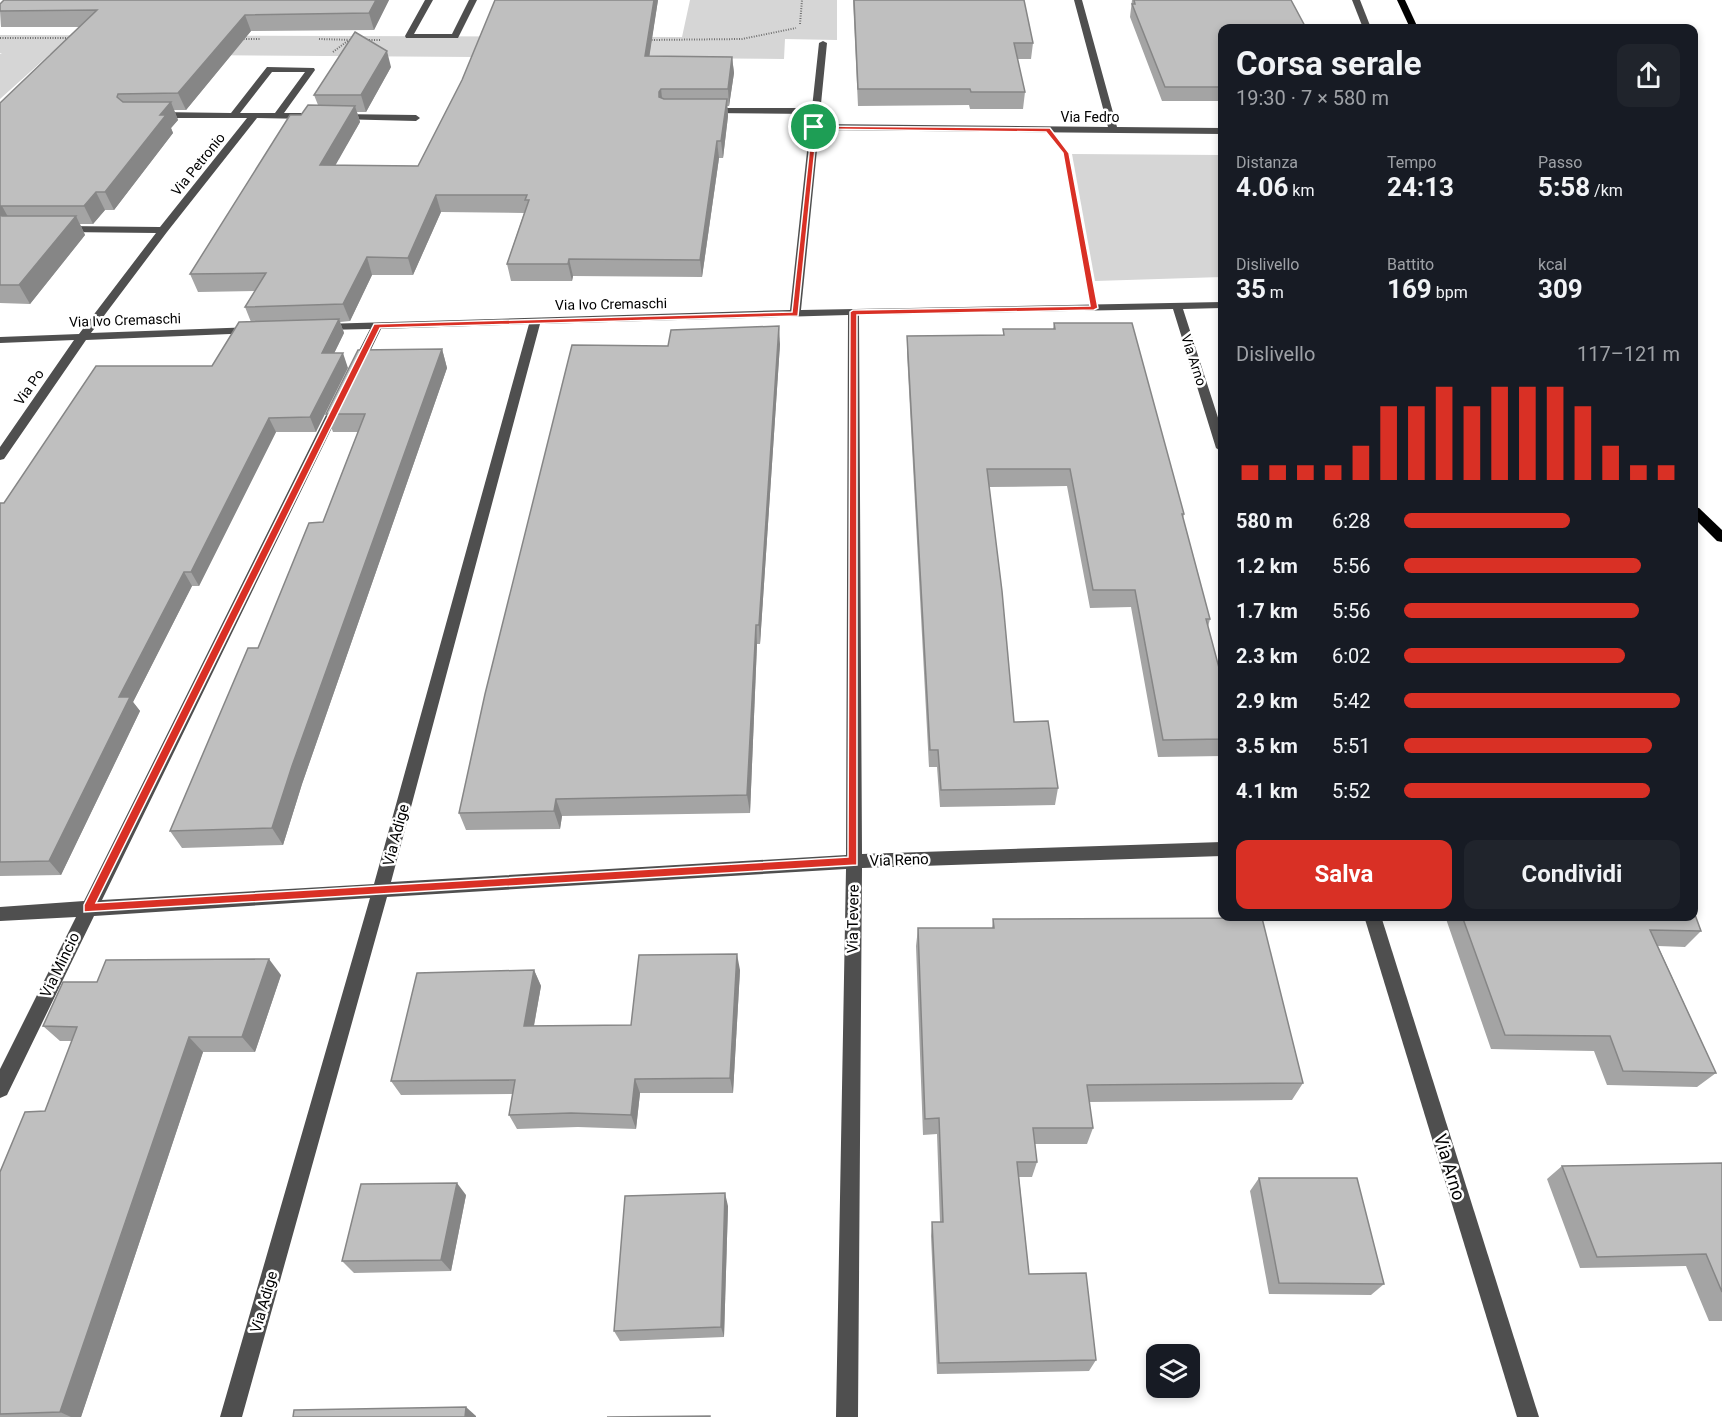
<!DOCTYPE html>
<html lang="it">
<head>
<meta charset="utf-8">
<style>
	body { margin:0; font-family:Roboto,sans-serif; background:#20242c; color:#f1f3f6; height:100vh; display:flex; flex-direction:column; font-size:22px; white-space:nowrap }
	* { box-sizing:border-box; margin:0 }
	p { font-size:20px; color:#9ea1a6 }
	.icon { flex:none; width:33px; height:33px; fill:none; stroke:currentColor; stroke-width:2; stroke-linecap:round; stroke-linejoin:round }
	.map { position:relative; flex:1; overflow:hidden }
	.panel { position:absolute; left:1218px; top:24px; width:480px; height:897px; display:flex; flex-direction:column; background:#171b24; border-radius:12px; box-shadow:0 3px 9px #0003 }
	.panel>* { flex:none }
	.controls { position:absolute; left:1146px; top:1344px; display:grid; gap:12px }
	.controls a { display:grid; place-items:center; width:54px; height:54px; border-radius:12px; background:#171b24; box-shadow:0 3px 9px #0003; font-size:30px }
	.pin { position:absolute; display:grid; place-items:center; width:51px; height:51px; color:#fff; margin:-26px; border:3px solid #fff; border-radius:50%; box-shadow:0 2px 6px #0007 }
	.round { display:grid; place-items:center; flex:none; width:63px; height:63px; border-radius:12px; background:#20242c }
	.head { display:flex; align-items:center; justify-content:space-between; height:102px; padding:0 18px }
	h1 { font-size:33px; font-weight:700; line-height:45px }
	.figures { display:grid; grid-template-columns:repeat(3,1fr); gap:9px; height:102px; padding:6px 18px }
	.figures div { display:grid; align-content:center }
	.figures b { font-size:26px; font-weight:700 }
	.figures small { font-size:16px; font-weight:400 }
	.figures p { font-size:16px }
	.chart { height:168px; padding:12px 18px }
	.chart p { display:flex; justify-content:space-between }
	.chart svg { width:100%; height:108px; margin-top:6px; stroke:#d93025; stroke-width:6 }
	.action { display:flex; gap:12px; margin-top:auto; padding:12px 18px }
	.action a { flex:1; height:69px; border-radius:12px; background:#d93025; color:#fff; font-size:24px; font-weight:700; line-height:69px; text-align:center }
	.action a+a { background:#20242c; color:#f1f3f6 }
	ul { padding:0 18px; list-style:none; font-size:20px }
	li { display:grid; grid-template-columns:96px 72px 1fr; align-items:center; height:45px }
	li i { height:15px; border-radius:8px; background:#d93025 }
	.map>svg:first-child { display:block }
	.green { fill:#d6d6d6 }
	.lines { fill:none; stroke-linecap:round; stroke-linejoin:round }
	.path-far1 { stroke:#717171; stroke-width:2; stroke-dasharray:1 1.5; stroke-linecap:butt }
	.path { stroke:#717171; stroke-width:3; stroke-dasharray:1.5 2; stroke-linecap:butt }
	.minor { fill:#4f4f4f; fill-rule:evenodd }
	.major { fill:#000; fill-rule:evenodd }
	.wall { fill:#a4a4a4 }
	.shaded-wall { fill:#868686 }
	.building { fill:#bfbfbf; stroke:#868686; stroke-width:1.5 }
	.route { fill:#d93025; stroke:#fff; stroke-width:1.5; fill-rule:evenodd }
	.labels { text-anchor:middle; dominant-baseline:central; stroke-width:5; stroke-linejoin:round; paint-order:stroke }
	.far-street-label { font-size:14px; fill:#000; stroke:#fff }
	.street-label { font-size:15px; fill:#000; stroke:#fff }
	.near-street-label { font-size:18px; fill:#000; stroke:#fff }
</style>
</head>
<body>
<div class="map">
<svg width="1722" height="1417" viewBox="0 0 1722 1417">
	<rect width="100%" height="100%" fill="#fff"/>
	<g class="green">
		<polygon points="690,0 837,0 837,40 785,39 784,59 50,54 0,99 0,54 2,54 0,53 0,35 682,37"/>
		<polygon points="1072,154 1222,155 1222,277 1095,281"/>
	</g>
	<g class="lines">
		<g class="path-far1">
			<polyline points="800,24 802,0"/>
			<polyline points="0,38 71,38"/>
			<polyline points="241,39 260,39"/>
			<polyline points="319,39 353,40"/>
			<polyline points="364,40 380,40"/>
			<polyline points="649,40 742,39 796,28"/>
			<polyline points="333,52 349,40"/>
			<polyline points="1067,161 1080,230"/>
		</g>
		<polyline class="path" points="1079,228 1088,275"/>
		<g class="minor">
			<polygon points="425,0 433,0 414,34 452,34 469,0 477,0 458,38 406,38 405,36"/>
			<path d="M 1074,0 L 1082,0 L 1117,127 L 1222,128 L 1222,134 L 819,130 L 801,310 L 1222,302 L 1222,308 L 1183,309 L 1222,430 L 1222,452 L 1216,448 L 1173,309 L 859,315 L 862,854 L 1222,842 L 1222,856 L 862,868 L 858,1417 L 836,1417 L 846,869 L 387,897 L 242,1417 L 220,1417 L 370,898 L 94,916 L 7,1095 L 0,1098 L 0,1069 L 76,917 L 0,921 L 0,907 L 84,901 L 331,405 L 337,401 L 343,405 L 102,900 L 374,884 L 529,324 L 381,329 L 362,368 L 356,371 L 350,368 L 370,329 L 323,330 L 317,327 L 323,324 L 790,310 L 811,114 L 707,113 L 704,112 L 704,108 L 812,108 L 819,43 L 823,41 L 827,43 L 819,124 L 1108,127 ZM 848,315 L 846,855 L 391,882 L 540,324 Z"/>
			<polygon points="1352,0 1360,0 1371,28 1363,28"/>
			<path d="M 267,67 L 314,68 L 315,70 L 284,113 L 308,113 L 312,116 L 308,119 L 257,118 L 167,232 L 91,333 L 254,327 L 260,330 L 254,333 L 86,340 L 4,459 L 0,460 L 0,447 L 74,340 L 0,343 L 0,337 L 79,334 L 156,233 L 64,232 L 59,229 L 64,226 L 160,227 L 247,118 L 158,118 L 154,115 L 158,112 L 231,113 ZM 272,72 L 305,72 L 275,113 L 240,113 Z"/>
			<polygon points="338,114 416,115 420,118 416,121 335,119 334,117"/>
			<polygon points="1364,916 1381,916 1539,1417 1517,1417"/>
		</g>
		<g class="major">
			<polygon points="1397,0 1405,0 1418,28 1410,28"/>
			<polygon points="1694,507 1699,508 1722,530 1722,542 1717,541 1694,518"/>
		</g>
	</g>
	<g class="wall">
		<polygon points="389,0 374,30 251,31 186,110 174,110 178,120 171,128 173,133 114,210 105,210 93,224 80,224 85,235 30,304 0,303 0,103 80,27 1,27 0,11"/>
		<polygon points="658,0 649,56 732,57 734,73 729,106 727,106 728,116 723,158 719,158 702,277 573,276 572,281 511,281 507,264 524,213 441,212 413,275 372,275 350,321 340,322 344,333 334,353 316,432 276,432 199,586 192,586 133,702 140,711 61,875 0,876 0,503 4,503 212,366 251,322 245,307 255,291 198,292 190,274 301,115 318,105 314,95 391,67 366,112 357,112 360,122 335,165 418,166"/>
		<polygon points="853,0 1024,0 1033,43 1031,59 1017,59 1025,92 1023,109 970,109 969,105 858,106"/>
		<polygon points="1132,0 1291,0 1222,28 1222,101 1162,101 1130,17"/>
		<polygon points="1054,323 1184,514 1183,518 1210,619 1208,627 1222,679 1222,756 1158,757 1131,607 1090,608 1067,486 989,487 1014,722 1058,788 1055,805 940,807 937,767 929,767 907,353 907,336 1003,335 1003,329 1053,329"/>
		<polygon points="780,344 760,644 757,644 750,813 562,816 560,829 466,830 459,813 668,346"/>
		<polygon points="442,349 447,368 302,784 283,845 182,848 170,831 258,648 323,522 358,432 333,432 326,414"/>
		<polygon points="1445,916 1694,916 1701,931 1685,947 1658,946 1716,1073 1697,1087 1607,1085 1594,1051 1491,1049"/>
		<polygon points="993,919 1303,1083 1292,1100 1089,1102 1093,1128 1087,1144 1035,1144 1037,1162 1032,1177 1019,1177 1029,1274 1096,1360 1089,1371 937,1374 931,1236 932,1222 940,1222 937,1134 923,1135 916,946 918,928 992,928"/>
		<polygon points="534,970 541,986 534,1026 631,1025 740,970 733,1093 640,1093 636,1129 578,1127 517,1129 509,1115 513,1094 401,1095 391,1081"/>
		<polygon points="281,975 255,1052 203,1052 81,1417 0,1417 0,1172 45,1111 72,1041 60,1041 43,1026 97,982"/>
		<polygon points="1722,1163 1722,1321 1709,1321 1686,1266 1580,1268 1547,1179 1562,1166"/>
		<polygon points="1259,1178 1384,1284 1371,1295 1269,1294 1250,1191"/>
		<polygon points="466,1195 451,1271 354,1273 342,1261"/>
		<polygon points="728,1206 724,1337 620,1341 614,1331"/>
	</g>
	<g class="shaded-wall">
		<polygon points="376,0 389,0 374,30 369,13"/>
		<polygon points="654,0 658,0 647,72 645,56"/>
		<polygon points="245,15 251,31 186,110 178,93"/>
		<polygon points="387,51 391,67 366,112 361,95"/>
		<polygon points="732,57 734,73 729,106 728,89"/>
		<polygon points="661,89 663,106 661,108 659,92"/>
		<polygon points="727,99 728,116 723,158 721,141"/>
		<polygon points="171,102 178,120 171,128 173,133 114,210 105,192 160,115"/>
		<polygon points="355,106 360,122 326,182 320,165"/>
		<polygon points="717,141 719,158 702,277 700,260"/>
		<polygon points="96,192 105,210 93,224 84,206"/>
		<polygon points="436,195 441,212 413,275 408,258"/>
		<polygon points="0,206 2,206 12,224 0,221"/>
		<polygon points="76,216 85,235 30,304 19,285"/>
		<polygon points="367,257 372,275 350,321 343,304"/>
		<polygon points="569,259 573,276 572,281 568,264"/>
		<polygon points="339,319 344,333 327,368 322,353"/>
		<polygon points="779,326 780,344 760,644 759,625"/>
		<polygon points="442,349 447,368 302,784 283,845 272,828 292,766"/>
		<polygon points="343,353 348,368 316,432 310,417"/>
		<polygon points="269,418 276,432 199,586 191,572"/>
		<polygon points="184,572 192,586 133,702 140,711 61,875 49,861 119,697"/>
		<polygon points="756,625 757,644 750,813 747,795"/>
		<polygon points="556,799 562,816 560,829 554,811"/>
		<polygon points="737,954 740,970 733,1093 730,1078"/>
		<polygon points="269,959 281,975 255,1052 242,1037"/>
		<polygon points="534,970 541,986 531,1041 524,1026"/>
		<polygon points="189,1037 203,1052 81,1417 71,1417 60,1412"/>
		<polygon points="635,1079 640,1093 636,1129 631,1115"/>
		<polygon points="457,1183 466,1195 451,1271 441,1260"/>
		<polygon points="725,1193 728,1206 724,1337 721,1327"/>
		<polygon points="466,1407 476,1416 476,1417 465,1417"/>
	</g>
	<g class="building">
		<polygon points="4,0 376,0 369,13 245,15 178,93 118,94 117,97 123,102 171,102 160,115 166,115 105,192 96,192 84,206 0,206 0,103 97,10 0,11 0,4"/>
		<polygon points="495,0 654,0 645,56 732,57 728,89 661,89 659,92 659,97 664,99 727,99 721,141 717,141 700,260 569,259 568,264 507,264 529,200 525,200 527,195 436,195 408,258 367,257 343,304 245,307 266,273 190,274 290,115 301,115 308,105 355,106 320,165 418,166 462,80"/>
		<polygon points="854,0 1024,0 1033,43 1014,43 1025,92 971,92 970,89 858,89"/>
		<polygon points="1134,0 1291,0 1306,28 1222,28 1222,87 1165,87 1132,4 1135,4"/>
		<polygon points="355,32 387,51 361,95 314,95"/>
		<polygon points="0,215 2,216 76,216 19,285 0,285"/>
		<polygon points="339,319 322,353 343,353 310,417 269,418 191,572 184,572 119,697 130,697 49,861 0,862 0,503 4,503 96,366 212,366 239,322"/>
		<polygon points="1054,323 1132,323 1184,514 1182,514 1210,619 1206,619 1222,679 1222,739 1163,740 1135,590 1093,590 1070,469 987,469 1002,591 1014,722 1048,721 1058,788 941,790 938,750 930,750 907,336 1004,335 1003,329 1055,329"/>
		<polygon points="779,326 759,625 756,625 747,795 556,799 554,811 459,813 485,694 572,345 668,346 671,330"/>
		<polygon points="442,349 292,766 272,828 170,831 248,648 258,648 309,523 323,522 365,414 326,414 358,350"/>
		<polygon points="1694,912 1701,931 1650,930 1716,1073 1623,1071 1610,1036 1505,1035 1462,916 1694,916"/>
		<polygon points="1262,918 1303,1083 1087,1085 1093,1128 1033,1128 1037,1162 1017,1162 1029,1274 1086,1273 1096,1360 939,1363 932,1222 943,1222 939,1118 925,1119 918,928 994,928 993,919"/>
		<polygon points="737,954 730,1078 635,1079 631,1115 571,1113 509,1115 515,1080 391,1081 417,973 534,970 524,1026 631,1025 639,955"/>
		<polygon points="269,959 242,1037 189,1037 60,1412 0,1414 0,1172 25,1112 45,1111 77,1027 43,1026 63,982 97,982 106,960"/>
		<polygon points="1722,1163 1722,1292 1706,1254 1597,1257 1562,1166"/>
		<polygon points="1259,1178 1357,1178 1384,1284 1279,1283"/>
		<polygon points="457,1183 441,1260 342,1261 361,1184"/>
		<polygon points="725,1193 721,1327 614,1331 625,1196"/>
		<polygon points="466,1407 465,1417 293,1417 294,1410"/>
		<polygon points="710,1416 710,1417 607,1417"/>
	</g>
	<path class="route" d="M 812,126 L 1050,128 L 1069,153 L 1098,308 L 1094,310 L 857,315 L 857,865 L 84,912 L 84,905 L 374,324 L 792,312 ZM 817,129 L 1046,132 L 1063,153 L 1090,306 L 853,310 L 850,312 L 848,857 L 96,903 L 380,328 L 798,316 Z"/>
	<g class="labels">
		<g class="far-street-label">
			<text x="1090" y="117">Via Fedro</text>
			<text transform="translate(198 164) rotate(-51)">Via Petronio</text>
			<text transform="translate(611 304) rotate(-1)">Via Ivo Cremaschi</text>
			<text transform="translate(125 320) rotate(-2)">Via Ivo Cremaschi</text>
			<text transform="translate(1194 360) rotate(72)">Via Arno</text>
			<text transform="translate(29 387) rotate(-55)">Via Po</text>
		</g>
		<g class="street-label">
			<text transform="translate(396 835) rotate(-75)">Via Adige</text>
			<text transform="translate(899 860) rotate(-2)">Via Reno</text>
			<text transform="translate(853 919) rotate(-89)">Via Tevere</text>
			<text transform="translate(60 965) rotate(-64)">Via Mincio</text>
			<text transform="translate(264 1302) rotate(-74)">Via Adige</text>
		</g>
		<g class="near-street-label">
			<text transform="translate(1450 1167) rotate(73)">Via Arno</text>
		</g>
	</g>
</svg>
<div class="controls">
<a><svg class="icon" aria-label="layers" viewBox="0 0 24 24"><path d="M12 4l9 5-9 5-9-5zM3 14l9 5 9-5"/></svg></a>
</div>
<div class="pin" style="left:814px;top:127px;background:#1e9e55"><svg class="icon" aria-label="arrive" viewBox="0 0 24 24"><path d="M6 21V4h12l-3 4 3 4H6"/></svg></div>
<section class="panel">
<div class="head"><div><h1>Corsa serale</h1><p>19:30 · 7 × 580 m</p></div><a class="round"><svg class="icon" aria-label="share" viewBox="0 0 24 24"><path d="M12 15V3M7 8l5-5 5 5M5 13v7h14v-7"/></svg></a></div>
<div class="figures">
<div><p>Distanza</p><b>4.06<small> km</small></b></div>
<div><p>Tempo</p><b>24:13</b></div>
<div><p>Passo</p><b>5:58<small> /km</small></b></div>
</div>
<div class="figures">
<div><p>Dislivello</p><b>35<small> m</small></b></div>
<div><p>Battito</p><b>169<small> bpm</small></b></div>
<div><p>kcal</p><b>309</b></div>
</div>
<div class="chart"><p><span>Dislivello</span>117–121 m</p>
<svg viewBox="0 0 160 44" preserveAspectRatio="none"><path d="M5 44V38M15 44V38M25 44V38M35 44V38M45 44V30M55 44V14M65 44V14M75 44V6M85 44V14M95 44V6M105 44V6M115 44V6M125 44V14M135 44V30M145 44V38M155 44V38"/></svg>
</div>
<ul>
<li><b>580 m</b>6:28<i style="width:60%"></i></li>
<li><b>1.2 km</b>5:56<i style="width:86%"></i></li>
<li><b>1.7 km</b>5:56<i style="width:85%"></i></li>
<li><b>2.3 km</b>6:02<i style="width:80%"></i></li>
<li><b>2.9 km</b>5:42<i style="width:100%"></i></li>
<li><b>3.5 km</b>5:51<i style="width:90%"></i></li>
<li><b>4.1 km</b>5:52<i style="width:89%"></i></li>
</ul>
<div class="action"><a>Salva</a><a>Condividi</a></div>
</section>
</div>
</body>
</html>
